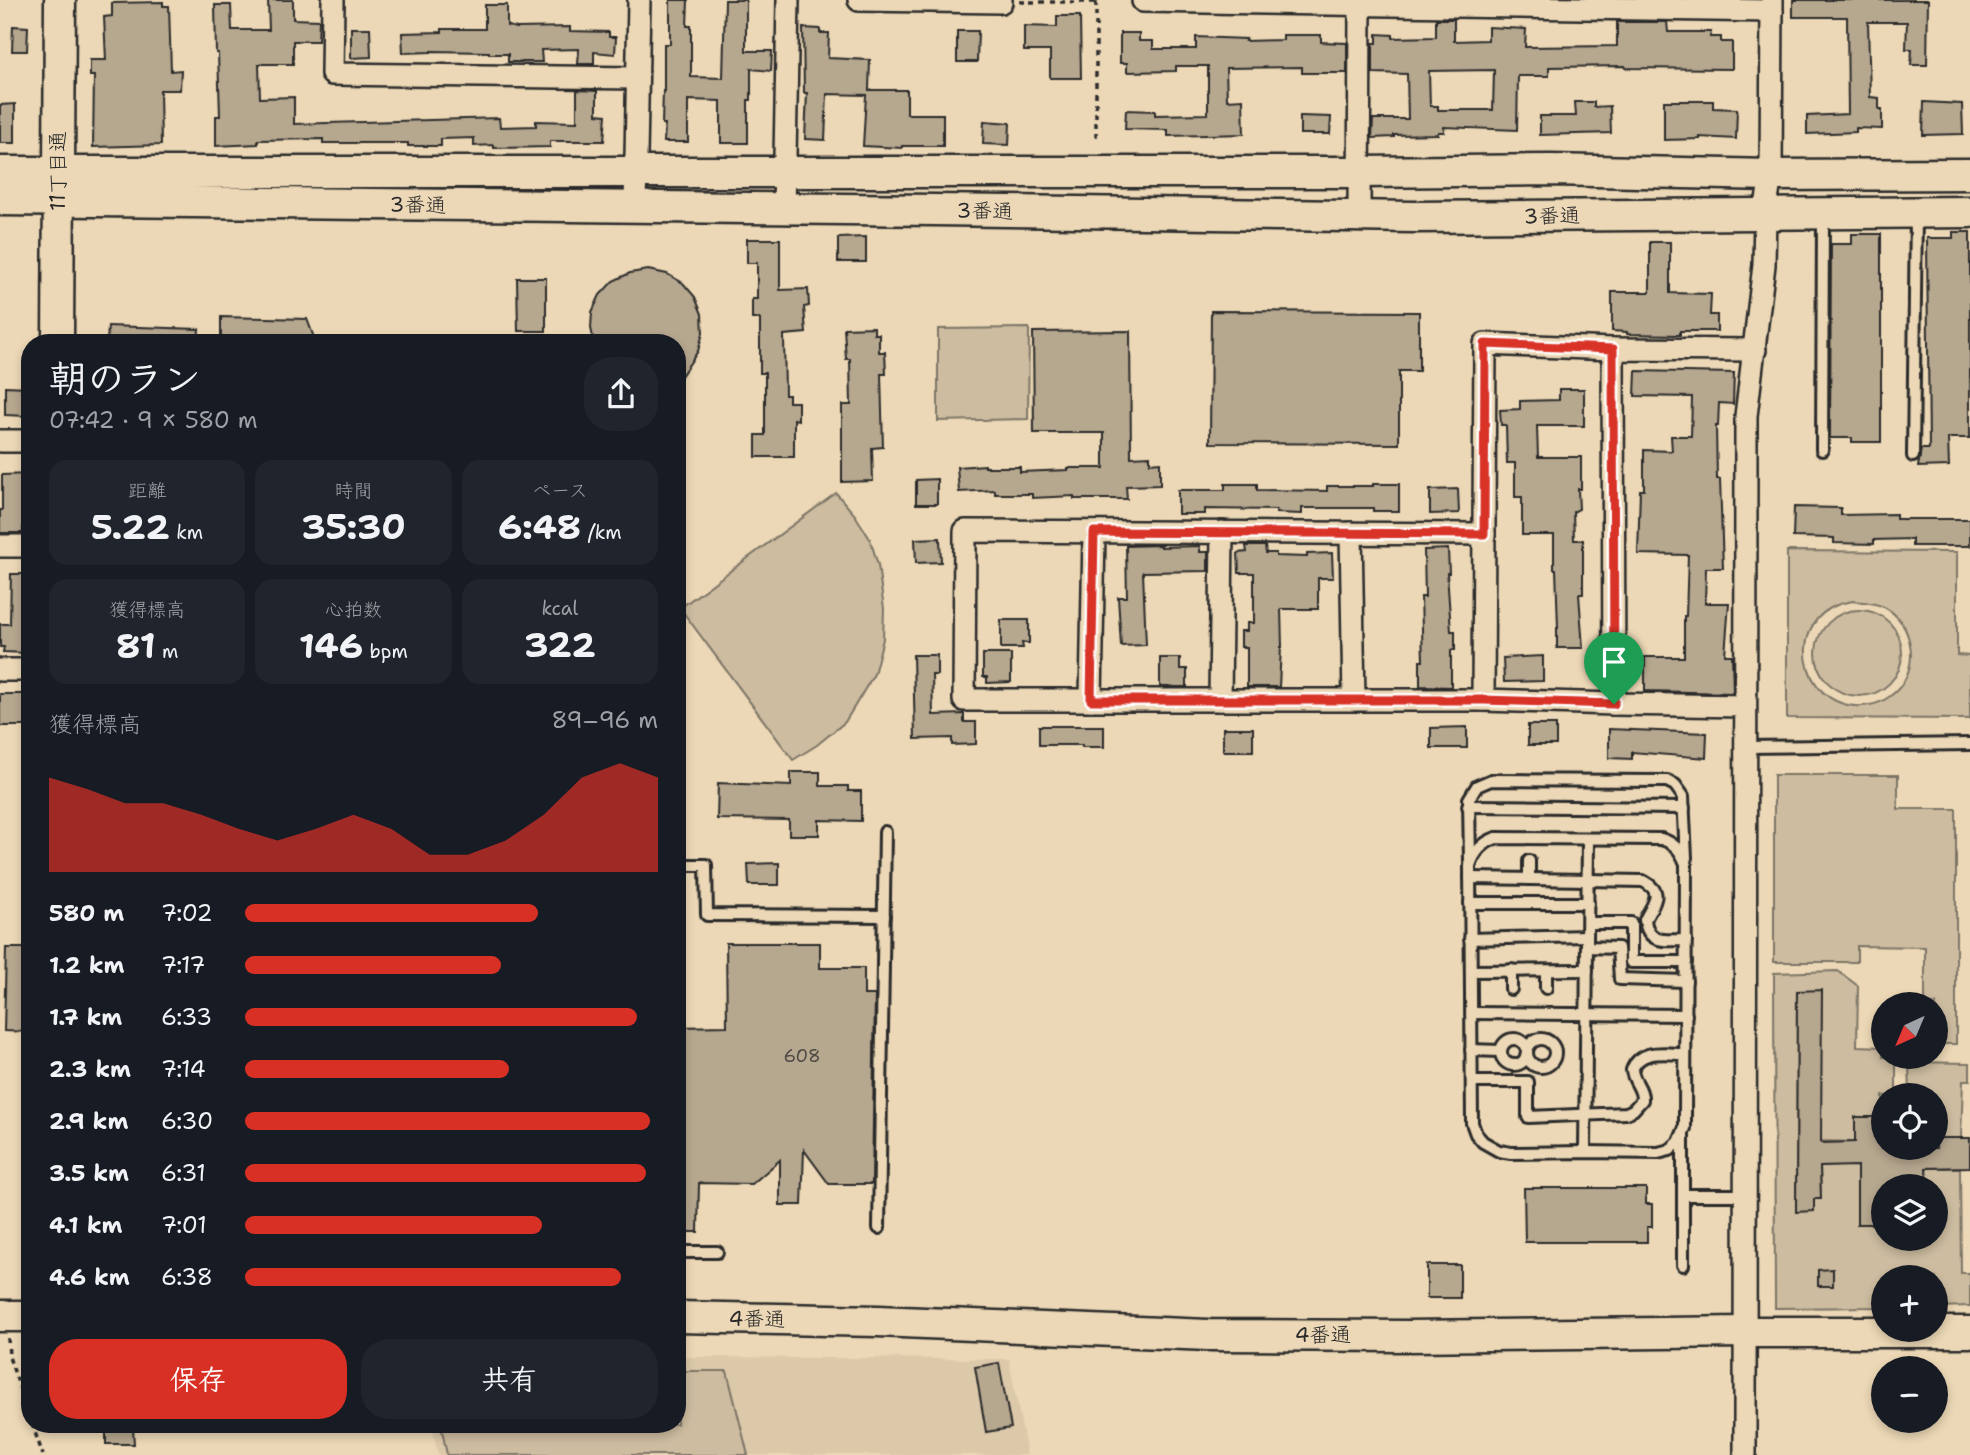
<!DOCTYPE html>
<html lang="ja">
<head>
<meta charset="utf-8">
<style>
	body { margin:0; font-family:"Shantell Sans","Klee One",sans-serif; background:#20242c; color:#f1f3f6; height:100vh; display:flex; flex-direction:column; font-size:26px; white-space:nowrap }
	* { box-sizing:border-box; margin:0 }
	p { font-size:23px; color:#9ea1a6 }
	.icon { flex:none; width:38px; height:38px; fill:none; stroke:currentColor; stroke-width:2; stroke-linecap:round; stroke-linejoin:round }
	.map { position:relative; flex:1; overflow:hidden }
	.side { position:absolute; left:21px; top:334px; width:665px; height:1099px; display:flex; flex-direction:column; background:#171b24; border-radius:28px; box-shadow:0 4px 10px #0003 }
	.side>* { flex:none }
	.needle { width:46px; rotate:224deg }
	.controls { position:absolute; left:1871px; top:992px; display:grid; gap:14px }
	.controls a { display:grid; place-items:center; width:77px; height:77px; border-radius:50%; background:#171b24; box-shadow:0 4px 10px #0003; font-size:35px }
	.pin { position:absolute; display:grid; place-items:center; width:60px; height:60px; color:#fff; margin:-72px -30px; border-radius:50% 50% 50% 0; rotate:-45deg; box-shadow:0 0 7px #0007 }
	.pin .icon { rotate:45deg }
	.round { display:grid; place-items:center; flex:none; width:74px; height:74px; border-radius:28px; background:#20242c }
	.head { display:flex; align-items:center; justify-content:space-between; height:119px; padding:0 28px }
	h1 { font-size:38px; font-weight:700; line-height:52px }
	.stats { display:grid; grid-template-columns:repeat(3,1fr); gap:10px; height:119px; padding:7px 28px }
	.stats div { display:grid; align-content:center; border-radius:18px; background:#20242c; text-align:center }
	.stats b { font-size:35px; font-weight:700 }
	.stats small { font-size:19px; font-weight:400 }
	.stats p { font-size:19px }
	.chart { height:196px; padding:14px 28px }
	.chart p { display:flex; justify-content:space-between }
	.chart svg { width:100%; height:126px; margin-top:7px; fill:#d93025; opacity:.7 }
	.primary-button { display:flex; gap:14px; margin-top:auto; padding:14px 28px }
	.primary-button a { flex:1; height:80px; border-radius:28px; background:#d93025; color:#fff; font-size:28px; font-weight:700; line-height:80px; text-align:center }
	.primary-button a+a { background:#20242c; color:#f1f3f6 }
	ul { padding:0 28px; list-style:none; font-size:23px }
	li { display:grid; grid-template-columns:112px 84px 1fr; align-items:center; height:52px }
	li i { height:18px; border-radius:9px; background:#d93025 }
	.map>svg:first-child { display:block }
	.built { fill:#dcc9aa }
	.green { fill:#cdbca0; stroke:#7c7466; stroke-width:2; fill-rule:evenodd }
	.building { fill:#b6a78f; stroke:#2b2b2b; stroke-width:2; fill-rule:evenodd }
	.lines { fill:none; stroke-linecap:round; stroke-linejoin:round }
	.lane-casing { stroke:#2b2b2b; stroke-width:16 }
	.street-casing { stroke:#2b2b2b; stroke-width:26 }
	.secondary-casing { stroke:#2b2b2b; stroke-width:35 }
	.path { stroke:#2b2b2b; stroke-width:3.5; stroke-dasharray:5 5; stroke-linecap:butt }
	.lane { stroke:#ecd8b6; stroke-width:10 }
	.street { stroke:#ecd8b6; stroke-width:21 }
	.secondary { stroke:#ecd8b6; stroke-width:30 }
	.route-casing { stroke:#fff; stroke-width:14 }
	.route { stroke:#d93025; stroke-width:9 }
	.labels { text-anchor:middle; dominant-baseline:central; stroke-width:6; stroke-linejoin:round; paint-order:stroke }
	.number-label { font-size:18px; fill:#4e4a44 }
	.street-label { font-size:21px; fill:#2b2b2b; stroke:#ecd8b6 }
</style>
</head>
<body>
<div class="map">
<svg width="1970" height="1455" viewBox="0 0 1970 1455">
	<rect width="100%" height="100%" fill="#ecd8b6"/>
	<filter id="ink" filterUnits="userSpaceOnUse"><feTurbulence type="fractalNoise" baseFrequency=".0143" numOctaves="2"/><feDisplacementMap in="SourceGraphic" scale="14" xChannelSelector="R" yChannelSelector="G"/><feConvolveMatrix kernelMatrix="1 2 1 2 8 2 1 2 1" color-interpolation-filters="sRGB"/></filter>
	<g filter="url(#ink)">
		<polygon class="built" points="677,1357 1009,1359 1027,1455 438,1455 432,1425 677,1424"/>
		<g class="green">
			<polygon points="1029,328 1028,419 938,421 938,329"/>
			<polygon points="836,493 855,515 870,539 878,565 884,609 883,639 874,674 845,722 817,745 793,760 680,608"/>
			<path d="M 1787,551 L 1957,552 L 1957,655 L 1970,656 L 1970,719 L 1787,718 ZM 1853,601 C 1864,602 1873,602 1884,607 C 1910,621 1918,656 1904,681 C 1897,693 1883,703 1870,705 C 1806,717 1781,628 1837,605 C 1842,603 1847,602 1853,601 Z"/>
			<circle cx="1859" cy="653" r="43"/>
			<polygon points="1774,775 1898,775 1898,809 1956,809 1956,1044 1936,1044 1936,1004 1925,1004 1925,947 1857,946 1857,962 1774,962"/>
			<polygon points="1838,971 1858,986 1857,1046 1883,1047 1883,1057 1896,1057 1896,1095 1883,1096 1883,1117 1855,1142 1817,1141 1797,991 1796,1211 1814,1211 1814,1199 1821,1199 1820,1167 1857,1165 1883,1224 1883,1239 1936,1239 1936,1186 1927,1186 1926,1168 1960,1168 1961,1273 1970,1273 1970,1306 1936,1307 1936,1278 1883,1278 1883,1307 1775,1308 1774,973"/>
			<polygon points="1909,1062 1970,1063 1970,1080 1963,1080 1961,1138 1936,1138 1936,1096 1910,1095"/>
			<polygon points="677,1371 727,1371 748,1455 447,1455 441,1425 677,1424"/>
		</g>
		<g class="building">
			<polygon points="268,0 293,0 293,19 319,20 318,41 293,41 293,64 259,64 260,98 294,97 294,124 499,118 500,127 536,126 536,121 577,122 577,90 597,91 597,114 606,115 604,141 550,141 550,147 494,148 494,145 474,146 474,138 441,139 441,146 408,146 408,143 323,143 323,139 258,140 258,144 216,146 216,116 220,116 218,53 216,53 215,5 231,5 232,30 269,30"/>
			<polygon points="670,0 688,0 687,26 691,26 691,77 723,78 725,0 746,0 746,51 772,51 771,71 751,69 751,100 748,100 748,143 721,143 721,101 688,100 688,142 664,142 665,124 662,124 663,91 664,91 664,44 670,44"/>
			<polygon points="1793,0 1928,0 1927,65 1911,65 1912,49 1906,49 1907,22 1868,22 1870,97 1879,98 1879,109 1882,109 1882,129 1856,128 1856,132 1807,134 1807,116 1848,114 1847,17 1793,17"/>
			<polygon points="163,2 163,6 169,6 171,71 181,70 180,90 160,90 161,145 93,147 94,76 90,76 90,60 106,60 104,17 112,16 112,3"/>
			<polygon points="485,5 507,5 507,26 517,28 570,27 570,31 609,32 609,37 616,37 615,54 594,52 594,64 578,64 579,49 541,50 542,62 508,62 508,54 489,54 489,52 431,51 431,52 403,53 402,33 442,32 442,29 485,29"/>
			<polygon points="1057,16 1080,16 1081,78 1050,78 1050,51 1024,51 1024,26 1057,27"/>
			<path d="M 1436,19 L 1454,19 L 1454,41 L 1488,40 L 1488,27 L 1526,29 L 1525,47 L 1617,46 L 1617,22 L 1667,22 L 1668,32 L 1711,32 L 1710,37 L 1721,37 L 1721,42 L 1732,42 L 1732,69 L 1626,68 L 1625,66 L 1549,67 L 1549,76 L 1518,76 L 1517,130 L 1444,127 L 1444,132 L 1438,132 L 1438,134 L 1394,135 L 1394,137 L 1372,138 L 1373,119 L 1408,119 L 1407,74 L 1373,73 L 1373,43 L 1377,43 L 1377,34 L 1393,35 L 1393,38 L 1436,37 ZM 1494,70 L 1493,110 L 1438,110 L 1438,106 L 1430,106 L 1429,71 Z"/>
			<polygon points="13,26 28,27 27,51 12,51"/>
			<polygon points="351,28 370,28 371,57 351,58"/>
			<polygon points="803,28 820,29 820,33 829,33 828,58 870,60 869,90 907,90 907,114 943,114 943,146 902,146 902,148 863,146 866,95 827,94 825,140 805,139 807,93 804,93"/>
			<polygon points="957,31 978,31 977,62 957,62"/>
			<polygon points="1120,33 1139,33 1139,41 1153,41 1153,49 1196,49 1196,37 1246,39 1245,41 1283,40 1283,35 1321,35 1321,42 1347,43 1347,73 1302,73 1302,67 1226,68 1227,100 1243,99 1244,134 1168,136 1168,130 1125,129 1126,110 1155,111 1155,115 1208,114 1208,66 1176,66 1176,71 1127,72 1127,63 1120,63"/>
			<polygon points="1664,101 1713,101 1713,108 1737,109 1736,139 1700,137 1700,139 1664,140"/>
			<polygon points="1575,102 1594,102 1594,107 1610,106 1611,133 1540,135 1540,116 1576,116"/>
			<polygon points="1924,102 1962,104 1963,134 1923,135"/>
			<polygon points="15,104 15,143 0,143 0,105"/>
			<polygon points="1300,116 1331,117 1330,134 1300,134"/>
			<polygon points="984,121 1010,123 1009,145 983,144"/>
			<polygon points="1953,232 1970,232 1970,438 1948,438 1949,466 1918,467 1921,449 1929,449 1927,238 1953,238"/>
			<polygon points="1852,234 1881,234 1881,442 1852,442 1852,438 1830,438 1831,244 1852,244"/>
			<polygon points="866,237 866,262 838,262 838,238"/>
			<polygon points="747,239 780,239 780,290 808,289 809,306 804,307 806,333 784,335 785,395 789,395 789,402 798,402 798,420 794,419 794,457 756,457 756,435 765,435 765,373 760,373 760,319 752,319 752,299 757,299 757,263 747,263"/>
			<polygon points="1650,242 1670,242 1670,293 1711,294 1710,315 1717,315 1717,331 1680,331 1680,335 1627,334 1627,332 1612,331 1612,292 1650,292"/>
			<polygon points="648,270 667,274 683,283 695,297 702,314 703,333 698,351 677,382 677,343 594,343 591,328 592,312 600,295 613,281 630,273"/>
			<polygon points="517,278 546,278 546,331 518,331"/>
			<polygon points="1211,311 1419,312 1419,371 1399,371 1399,444 1210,443"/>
			<polygon points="221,317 307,319 316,343 221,343"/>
			<polygon points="108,326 199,329 198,343 107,343"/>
			<polygon points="874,327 874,334 879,334 879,352 885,352 886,374 881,374 883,447 872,448 873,481 842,482 842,405 851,405 850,359 846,359 844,328"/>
			<polygon points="1130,331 1131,457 1150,456 1150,463 1160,462 1160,485 1126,486 1127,499 1074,499 1074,496 1032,498 1032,494 995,494 995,490 959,492 957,467 985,465 985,467 1020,467 1020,472 1068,470 1068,468 1104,468 1104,433 1034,433 1033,332"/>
			<polygon points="1636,371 1734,373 1733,404 1719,403 1718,426 1716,426 1717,479 1720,479 1723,568 1706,568 1705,603 1729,603 1725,655 1732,655 1733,693 1645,691 1645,657 1684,657 1684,616 1686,616 1688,555 1638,554 1640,490 1644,490 1644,450 1672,451 1671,436 1691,436 1692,397 1635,396"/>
			<polygon points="5,386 27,387 27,416 5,415"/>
			<polygon points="1559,389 1584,389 1584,426 1537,426 1538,457 1581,457 1581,489 1578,489 1579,509 1573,512 1574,540 1583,540 1583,594 1579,594 1583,648 1557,648 1557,628 1558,628 1556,569 1554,569 1554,535 1522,535 1522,497 1515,497 1515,463 1507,463 1506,425 1501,425 1500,410 1520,409 1520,401 1559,400"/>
			<polygon points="30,474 30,496 23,497 23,533 0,533 0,510 2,510 2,475"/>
			<polygon points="937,479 937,504 916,504 916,480"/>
			<polygon points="1225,484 1257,484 1257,490 1327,491 1327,486 1373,486 1373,484 1399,484 1399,511 1373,511 1373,508 1302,508 1302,514 1276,513 1276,510 1205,509 1205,514 1178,514 1178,490 1225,490"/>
			<polygon points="1458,489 1459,513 1430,514 1430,490"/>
			<polygon points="1794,507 1841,508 1841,515 1896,514 1896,519 1970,519 1970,546 1912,546 1912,539 1874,540 1874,544 1834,543 1834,538 1793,537"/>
			<polygon points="940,538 941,562 916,563 915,539"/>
			<polygon points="1161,545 1161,547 1200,546 1200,552 1208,552 1208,571 1143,572 1146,645 1121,646 1118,597 1127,597 1126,546"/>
			<polygon points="1246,546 1265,546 1266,553 1276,553 1276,556 1307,557 1307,554 1332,553 1333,578 1318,578 1318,609 1281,609 1282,647 1281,647 1279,687 1247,687 1247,647 1241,647 1241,631 1247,631 1247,623 1254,623 1254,573 1239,573 1238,553 1247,552"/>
			<polygon points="1448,549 1449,573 1447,573 1451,631 1455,631 1455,650 1451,650 1451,687 1420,686 1420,661 1423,661 1421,597 1425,597 1424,550"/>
			<polygon points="11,574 30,574 27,653 3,652 4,647 0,647 0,624 10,624"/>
			<polygon points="1001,620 1029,620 1029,643 1022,643 1023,648 1001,648"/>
			<polygon points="983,654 1011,654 1011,682 987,683 987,677 983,677"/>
			<polygon points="913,655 937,655 937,675 932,675 933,715 964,714 964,722 976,722 976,744 952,745 952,738 915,739"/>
			<polygon points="1543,656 1543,681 1504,682 1503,658"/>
			<polygon points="1160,658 1180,658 1180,669 1187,669 1187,687 1160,687"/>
			<polygon points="0,694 29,694 30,726 0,726"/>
			<rect x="1528" y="725" width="28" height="20"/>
			<polygon points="1039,726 1104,726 1104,747 1082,747 1082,745 1039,745"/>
			<polygon points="1467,727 1467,748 1431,748 1431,728"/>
			<rect x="1223" y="728" width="30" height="23"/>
			<polygon points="1609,729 1707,733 1706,758 1632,752 1632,759 1609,758"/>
			<polygon points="791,772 820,772 820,786 848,786 848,791 861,791 861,821 819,820 819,835 789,835 789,820 717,819 718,783 791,786"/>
			<polygon points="779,863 779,885 749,885 748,864"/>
			<polygon points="726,943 820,943 820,968 864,968 864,995 875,995 872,1184 829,1184 804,1150 802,1205 780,1205 780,1160 752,1184 699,1183 698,1232 677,1232 677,1027 727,1026"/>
			<polygon points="6,948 30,948 30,1032 4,1031"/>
			<polygon points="1822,990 1821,1143 1855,1142 1855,1117 1883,1117 1883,1148 1936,1148 1936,1138 1970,1138 1970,1167 1926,1168 1927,1186 1883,1186 1883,1224 1857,1224 1857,1166 1820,1167 1821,1199 1814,1199 1814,1211 1796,1212 1797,991"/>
			<polygon points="1524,1188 1646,1188 1646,1204 1652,1204 1652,1227 1647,1227 1647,1242 1525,1242"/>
			<rect x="1427" y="1265" width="33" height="33"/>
			<polygon points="1833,1269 1833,1286 1818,1286 1818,1270"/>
			<polygon points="999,1363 1011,1428 986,1432 975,1367"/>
			<polygon points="106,1427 133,1427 134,1444 106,1444"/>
		</g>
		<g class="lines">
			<g class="lane-casing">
				<g id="lane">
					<polyline points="1822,450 1823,216"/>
					<polyline points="1913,456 1916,215"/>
					<polyline points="1745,747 1970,744"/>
					<polyline points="1468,806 1684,808"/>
					<path d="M 1496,838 L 1661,839 C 1675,843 1681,851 1686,864 L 1685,1119 L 1685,1128 L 1679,1142 L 1670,1150 L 1658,1153 L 1585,1152 L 1511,1153 L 1499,1151 L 1483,1142 L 1476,1134 L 1472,1123 L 1470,866 C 1474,852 1482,843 1496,838 Z"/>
					<polyline points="1470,862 1469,799 1477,786 1491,780 1667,781 1675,785 1683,796 1686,858"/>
					<polyline points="677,865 706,865 707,915 884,916"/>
					<path d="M 1470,878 L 1643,881 C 1666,893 1652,904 1645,920 C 1648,945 1667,940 1686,940"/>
					<polyline points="1529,878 1529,861"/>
					<polyline points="1470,903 1588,903"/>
					<polyline points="1588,923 1631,923 1631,962 1686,962"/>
					<polyline points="1470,939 1587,936"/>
					<polyline points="1587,947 1618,948 1620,979 1686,981"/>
					<polyline points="1471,971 1587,970"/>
					<polyline points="1546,971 1546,988"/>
					<polyline points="1511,989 1511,970"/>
					<polyline points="1472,1013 1686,1015"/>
					<circle cx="1514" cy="1052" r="13"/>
					<circle cx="1541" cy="1053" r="14"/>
					<polyline points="1471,1050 1500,1051"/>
					<path d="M 1472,1082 L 1528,1082 L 1528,1117 L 1626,1113 L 1633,1110 L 1642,1100 C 1643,1088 1633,1082 1632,1070 C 1640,1048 1665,1054 1685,1054"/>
					<polyline points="1683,1135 1683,1195"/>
					<polyline points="1585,1152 1588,839"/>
					<polyline points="879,1228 885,832"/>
					<polyline points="677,1252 717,1252"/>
					<polyline points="1683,1265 1683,1195 1746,1195"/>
				</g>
			</g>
			<g class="street-casing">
				<g id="street">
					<polyline points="333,0 332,74 637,78"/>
					<polyline points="859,0 1001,2 1001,0"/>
					<polyline points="1143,1 1772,11"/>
					<polyline points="635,208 639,0"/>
					<polyline points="784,210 788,0"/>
					<polyline points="1359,216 1360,4"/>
					<polyline points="0,441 30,441"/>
					<polyline points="1351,533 1354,700"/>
					<polyline points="1484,534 965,531 964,700 1483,700 1614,704"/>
					<polyline points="0,546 30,546"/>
					<polyline points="0,670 30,670"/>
					<polyline points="1091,700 1094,532"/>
					<polyline points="1220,700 1222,532"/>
					<polyline points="1483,700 1485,344 1613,349"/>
					<polyline points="1745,706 1614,704 1613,349 1755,350"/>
					<polyline points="1745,1455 1746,416 1764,265 1765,213 1771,175 1772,0"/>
				</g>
			</g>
			<g class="secondary-casing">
				<g id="secondary">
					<polyline points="0,172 1359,172 1551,170 1771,175 1970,174"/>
					<polyline points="0,200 935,210 1414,217 1970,212"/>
					<polyline points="58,343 60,0"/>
					<polyline points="0,1316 30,1316"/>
					<polyline points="677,1317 878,1321 1208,1335 1409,1336 1746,1332 1970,1332"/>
				</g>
			</g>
			<g class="path">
				<polyline points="1020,2 1096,2"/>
				<polyline points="1096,137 1096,0"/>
				<polyline points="8,1338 9,1357 30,1417"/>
				<polyline points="32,1424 43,1455"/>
			</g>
			<use href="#lane" class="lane"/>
			<use href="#street" class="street"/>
			<use href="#secondary" class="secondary"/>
		</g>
	</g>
	<g class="lines" filter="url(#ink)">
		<g class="route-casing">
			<polygon id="route" points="1485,344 1613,349 1614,704 1483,700 1091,700 1094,532 1484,534"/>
		</g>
		<use href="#route" class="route"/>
	</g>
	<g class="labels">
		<g class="number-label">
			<text x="802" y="1056">608</text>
		</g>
		<g class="street-label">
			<text transform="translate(58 171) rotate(-90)">11丁目通</text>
			<text transform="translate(418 205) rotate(1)">3番通</text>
			<text transform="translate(985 211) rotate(1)">3番通</text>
			<text transform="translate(1552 216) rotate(-1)">3番通</text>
			<text transform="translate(757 1319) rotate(1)">4番通</text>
			<text x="1323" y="1335">4番通</text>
		</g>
	</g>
</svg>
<div class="controls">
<a><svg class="needle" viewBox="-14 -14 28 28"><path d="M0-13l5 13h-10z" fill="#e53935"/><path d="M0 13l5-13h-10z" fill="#9ea1a6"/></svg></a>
<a><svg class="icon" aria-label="locate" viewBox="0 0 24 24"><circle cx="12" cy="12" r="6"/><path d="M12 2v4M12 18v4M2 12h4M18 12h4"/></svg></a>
<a><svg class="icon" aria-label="layers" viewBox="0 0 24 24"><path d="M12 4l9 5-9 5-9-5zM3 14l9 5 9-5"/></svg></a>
<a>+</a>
<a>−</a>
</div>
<div class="pin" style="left:1614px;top:704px;background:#1e9e55"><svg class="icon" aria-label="arrive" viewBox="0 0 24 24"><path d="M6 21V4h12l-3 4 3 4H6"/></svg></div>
<section class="side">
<div class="head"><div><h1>朝のラン</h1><p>07:42 · 9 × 580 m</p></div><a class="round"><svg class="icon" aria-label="share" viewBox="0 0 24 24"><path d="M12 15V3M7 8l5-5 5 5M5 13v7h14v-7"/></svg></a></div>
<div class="stats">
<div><p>距離</p><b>5.22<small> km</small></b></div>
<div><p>時間</p><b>35:30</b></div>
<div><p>ペース</p><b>6:48<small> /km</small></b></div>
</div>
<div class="stats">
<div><p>獲得標高</p><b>81<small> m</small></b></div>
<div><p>心拍数</p><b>146<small> bpm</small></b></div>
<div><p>kcal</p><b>322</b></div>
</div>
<div class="chart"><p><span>獲得標高</span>89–96 m</p>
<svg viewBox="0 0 160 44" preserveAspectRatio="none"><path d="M0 44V11L10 15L20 20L30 20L40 24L50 29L60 33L70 29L80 24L90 29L100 38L110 38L120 33L130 24L140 11L150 6L160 11V44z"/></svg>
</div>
<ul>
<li><b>580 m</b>7:02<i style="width:71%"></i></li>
<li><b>1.2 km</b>7:17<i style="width:62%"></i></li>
<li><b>1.7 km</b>6:33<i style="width:95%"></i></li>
<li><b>2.3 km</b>7:14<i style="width:64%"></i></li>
<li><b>2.9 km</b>6:30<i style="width:98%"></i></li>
<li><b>3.5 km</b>6:31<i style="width:97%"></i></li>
<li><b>4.1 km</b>7:01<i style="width:72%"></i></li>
<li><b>4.6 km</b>6:38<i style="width:91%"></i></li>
</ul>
<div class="primary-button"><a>保存</a><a>共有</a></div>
</section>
</div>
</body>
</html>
